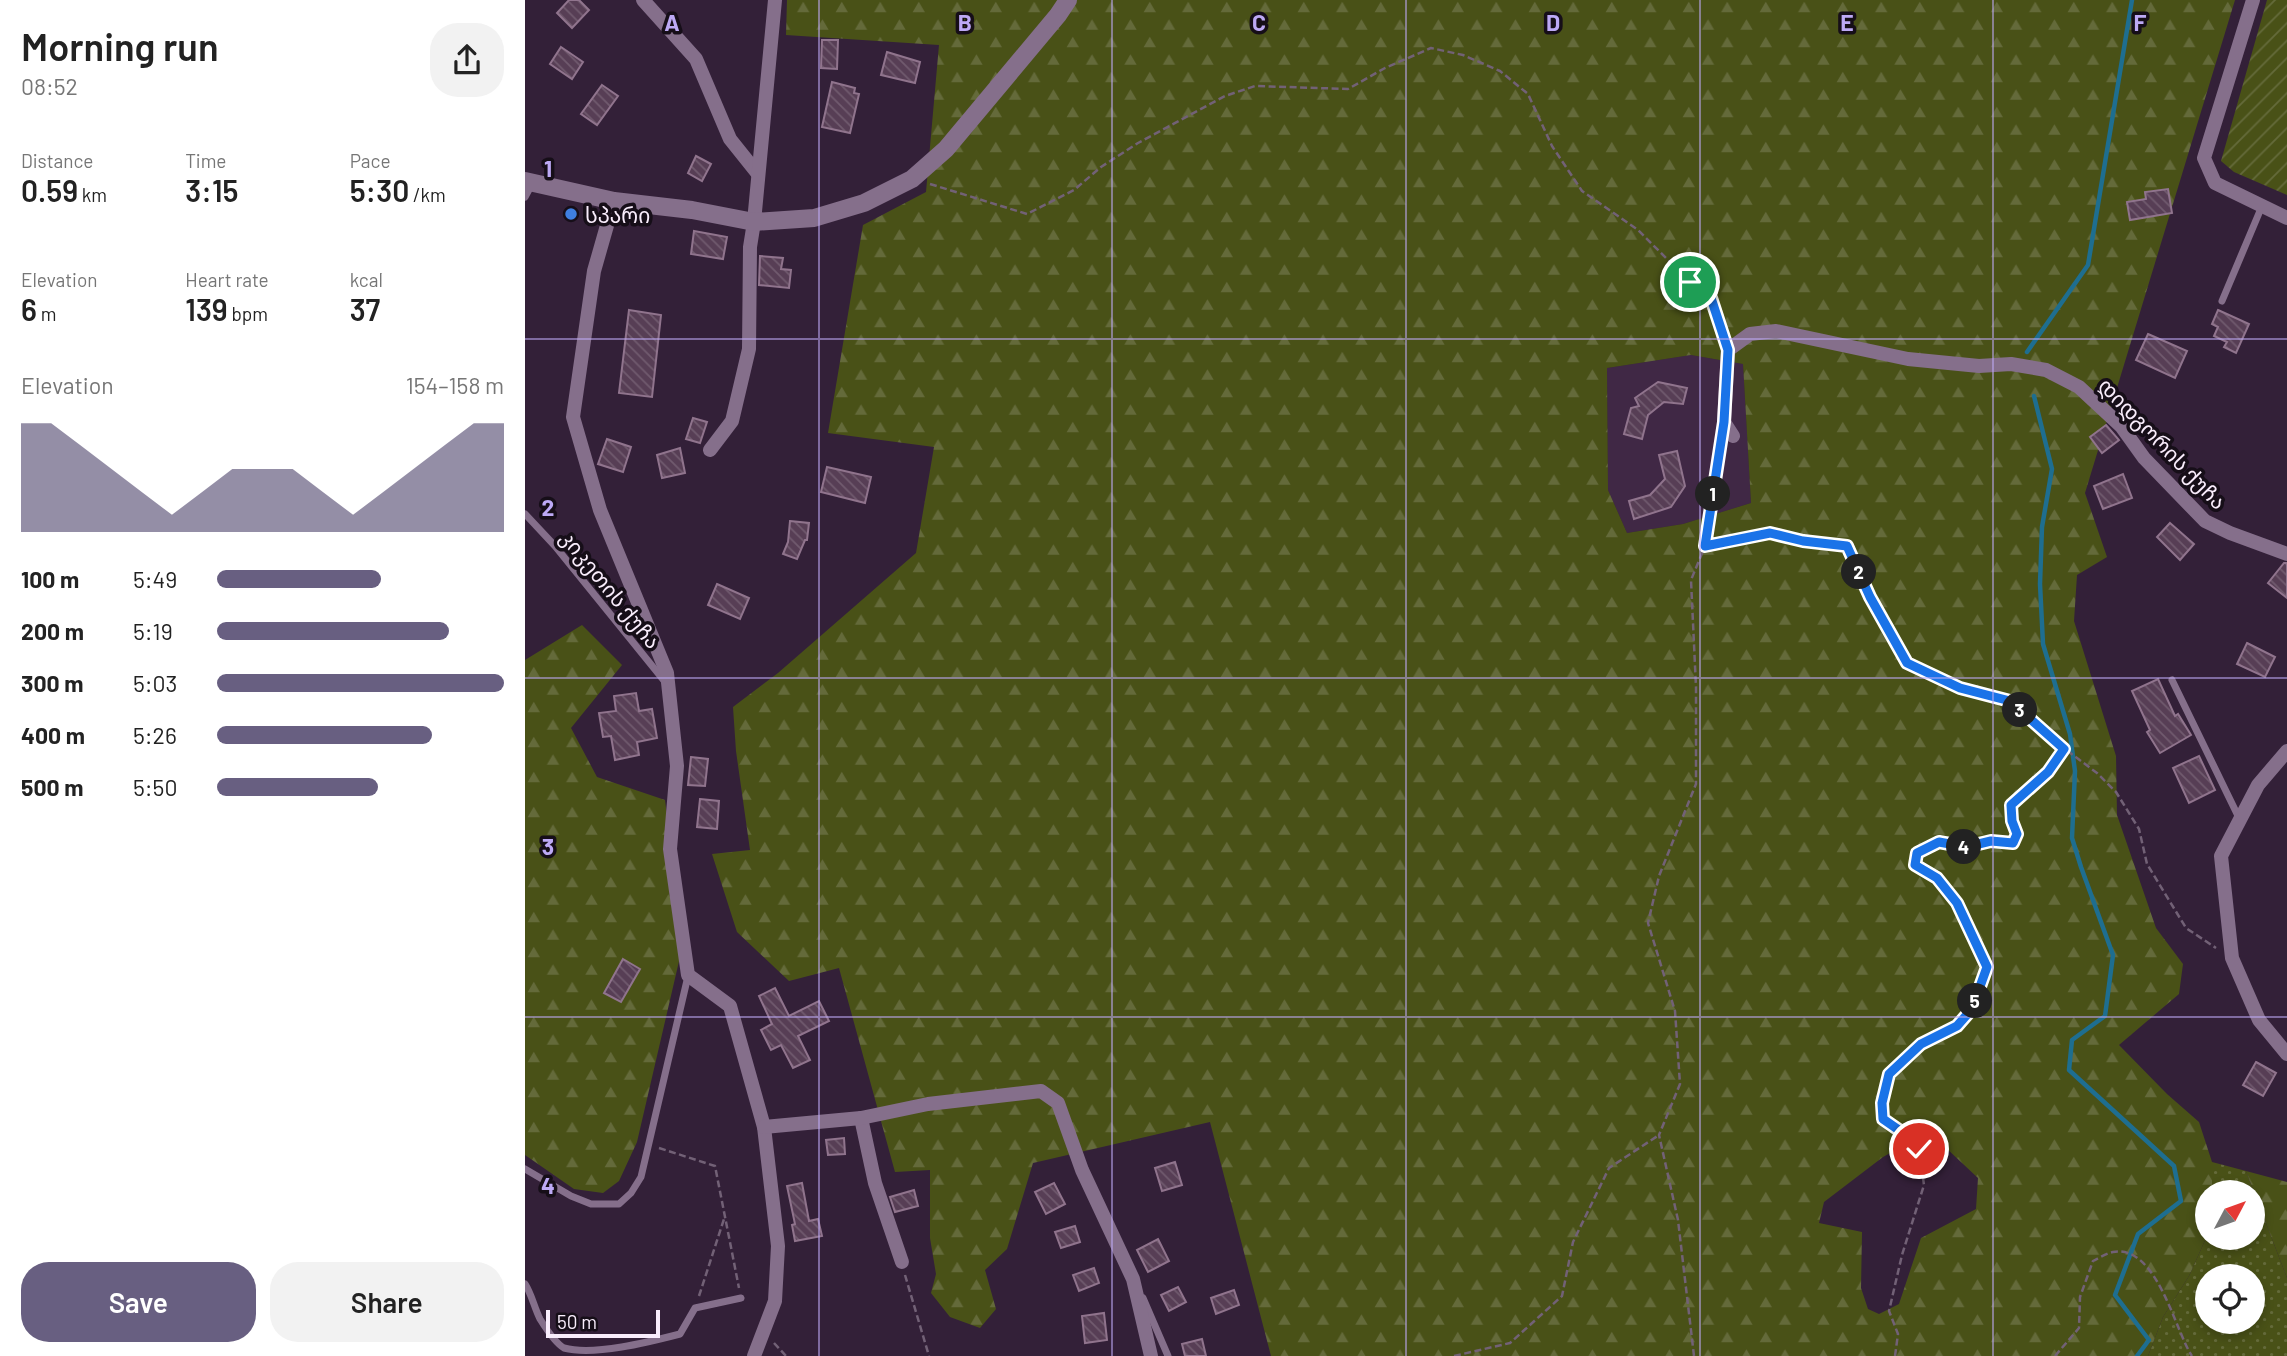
<!DOCTYPE html>
<html lang="en">
<head>
<meta charset="utf-8">
<style>
	body { margin:0; font-family:Barlow,"Noto Sans Georgian",sans-serif; background:#f2f2f2; color:#222; height:100vh; display:flex; flex-direction:column; font-size:26px; white-space:nowrap }
	* { box-sizing:border-box; margin:0 }
	p { font-size:23px; color:#767676 }
	.icon { flex:none; width:38px; height:38px; fill:none; stroke:currentColor; stroke-width:2; stroke-linecap:round; stroke-linejoin:round }
	.map { position:relative; flex:1; overflow:hidden }
	.sheet { display:flex; flex-direction:column; background:#fff; width:525px }
	.sheet>* { flex:none }
	.needle { width:46px; rotate:49deg }
	.tools { position:absolute; left:1670px; top:1180px; display:grid; gap:14px }
	.tools a { display:grid; place-items:center; width:70px; height:70px; border-radius:50%; background:#fff; box-shadow:0 4px 10px #0003; font-size:35px }
	.scale { position:absolute; left:21px; bottom:18px; width:114px; box-sizing:border-box; padding-left:7px; border:4px solid #f9edfc; border-top:0; font-size:19px; line-height:24px; white-space:nowrap; color:#f9edfc; -webkit-text-stroke:5px #160e18; paint-order:stroke }
	.pin { position:absolute; display:grid; place-items:center; width:60px; height:60px; color:#fff; margin:-30px; border:4px solid #fff; border-radius:50%; box-shadow:0 2px 7px #0007 }
	.km { position:absolute; width:35px; height:35px; margin:-18px; border-radius:50%; background:#222; color:#fff; font-size:19px; line-height:35px; text-align:center }
	.round { display:grid; place-items:center; flex:none; width:74px; height:74px; border-radius:28px; background:#f2f2f2 }
	.summary { display:flex; align-items:center; justify-content:space-between; height:119px; padding:0 21px }
	h1 { font-size:38px; font-weight:600; line-height:52px }
	.stats { display:grid; grid-template-columns:repeat(3,1fr); gap:10px; height:119px; padding:7px 21px }
	.stats div { display:grid; align-content:center }
	.stats b { font-size:30px; font-weight:600 }
	.stats small { font-size:19px; font-weight:400 }
	.stats p { font-size:19px }
	.chart { height:196px; padding:14px 21px }
	.chart p { display:flex; justify-content:space-between }
	.chart svg { width:100%; height:126px; margin-top:7px; fill:#685f81; opacity:.7 }
	.primary-button { display:flex; gap:14px; margin-top:auto; padding:14px 21px }
	.primary-button a { flex:1; height:80px; border-radius:28px; background:#685f81; color:#fff; font-size:28px; font-weight:600; line-height:80px; text-align:center }
	.primary-button a+a { background:#f2f2f2; color:#222 }
	ul { padding:0 21px; list-style:none; font-size:23px }
	li { display:grid; grid-template-columns:112px 84px 1fr; align-items:center; height:52px }
	li i { height:18px; border-radius:9px; background:#685f81 }
	main { display:flex; flex:1; min-height:0 }
	.map>svg:first-child { display:block }
	.built { fill:#402845 }
	.grass { fill:url(#grass-dots); fill-rule:evenodd }
	.forest { fill:url(#forest-firs); fill-rule:evenodd }
	.garden { fill:url(#garden-furrows) }
	.lines { fill:none; stroke-linecap:round; stroke-linejoin:round }
	.stream { stroke:#1e6e90; stroke-width:4.5 }
	.building { fill:url(#building-back-hatch); stroke:#90748d; stroke-width:2 }
	.path { stroke:#726176; stroke-width:2.5; stroke-dasharray:7 3.5; stroke-linecap:butt }
	.service { stroke:#856f8b; stroke-width:7 }
	.minor { stroke:#856f8b; stroke-width:14 }
	.tertiary { stroke:#856f8b; stroke-width:18 }
	.route-casing { stroke:#fff; stroke-width:14 }
	.route { stroke:#1a73e8; stroke-width:9 }
	.grid { fill:none; stroke:#bda9f5; stroke-width:2; stroke-opacity:0.55 }
	.shop-dot { fill:#3f7fe0; stroke:#160e18; stroke-width:2.5 }
	.labels { text-anchor:middle; dominant-baseline:central; stroke-width:7; stroke-linejoin:round; paint-order:stroke }
	.poi-label { font-size:21px; fill:#f9edfc; stroke:#160e18; text-anchor:start }
	.street-label { font-size:21px; fill:#f9edfc; stroke:#160e18 }
	.grid-label { font-size:23px; text-anchor:middle; font-weight:bold; fill:#bda9f5; stroke:#160e18; stroke-width:7; stroke-linejoin:round; paint-order:stroke }
</style>
</head>
<body>
<main>
<section class="sheet">
<div class="summary"><div><h1>Morning run</h1><p>08:52</p></div><a class="round"><svg class="icon" aria-label="share" viewBox="0 0 24 24"><path d="M12 15V3M7 8l5-5 5 5M5 13v7h14v-7"/></svg></a></div>
<div class="stats">
<div><p>Distance</p><b>0.59<small> km</small></b></div>
<div><p>Time</p><b>3:15</b></div>
<div><p>Pace</p><b>5:30<small> /km</small></b></div>
</div>
<div class="stats">
<div><p>Elevation</p><b>6<small> m</small></b></div>
<div><p>Heart rate</p><b>139<small> bpm</small></b></div>
<div><p>kcal</p><b>37</b></div>
</div>
<div class="chart"><p><span>Elevation</span>154–158 m</p>
<svg viewBox="0 0 160 44" preserveAspectRatio="none"><path d="M0 44V6L10 6L20 14L30 22L40 30L50 38L60 30L70 22L80 22L90 22L100 30L110 38L120 30L130 22L140 14L150 6L160 6V44z"/></svg>
</div>
<ul>
<li><b>100 m</b>5:49<i style="width:57%"></i></li>
<li><b>200 m</b>5:19<i style="width:81%"></i></li>
<li><b>300 m</b>5:03<i style="width:100%"></i></li>
<li><b>400 m</b>5:26<i style="width:75%"></i></li>
<li><b>500 m</b>5:50<i style="width:56%"></i></li>
</ul>
<div class="primary-button"><a>Save</a><a>Share</a></div>
</section>
<div class="map">
<svg width="1762" height="1356" viewBox="0 0 1762 1356">
	<defs>
		<pattern id="grass-dots" width="8" height="8" patternUnits="userSpaceOnUse" patternTransform="scale(1.75)"><rect width="8" height="8" fill="#495117"/><path d="M2 2h.1M6 6h.1" fill="none" stroke="#646a3a" stroke-width="1.8" stroke-linecap="round"/></pattern>
		<pattern id="forest-firs" width="22" height="20" patternUnits="userSpaceOnUse" patternTransform="scale(1.75)"><rect width="22" height="20" fill="#495117"/><path d="M5 1l3.5 6h-7zM16 11l3.5 6h-7z" fill="#646a3a"/></pattern>
		<pattern id="garden-furrows" width="10" height="10" patternUnits="userSpaceOnUse" patternTransform="scale(1.75)"><rect width="10" height="10" fill="#495117"/><path d="M-1 1l2-2M0 10L10 0M9 11l2-2" fill="none" stroke="#646a3a"/></pattern>
		<pattern id="building-back-hatch" width="6" height="6" patternUnits="userSpaceOnUse" patternTransform="scale(1.75)"><rect width="6" height="6" fill="#573e55"/><path d="M-1 5l2 2M0 0l6 6M5-1l2 2" fill="none" stroke="#705a6e"/></pattern>
	</defs>
	<rect width="100%" height="100%" fill="#332038"/>
	<polygon class="built" points="1166,355 1218,364 1226,503 1158,524 1102,533 1083,490 1082,368"/>
	<path class="grass" d="M 1687,1162 L 1721,1171 L 1762,1278 L 1762,1356 L 1623,1356 L 1638,1317 L 1664,1276 L 1682,1236 L 1727,1237 L 1727,1192 L 1687,1192 ZM 1682,1276 L 1727,1276 L 1727,1321 L 1682,1321 Z"/>
	<g class="forest">
		<path d="M 262,0 L 1710,0 L 1560,493 L 1582,557 L 1552,575 L 1549,621 L 1591,756 L 1592,815 L 1631,928 L 1658,964 L 1654,994 L 1594,1045 L 1642,1094 L 1674,1122 L 1687,1162 L 1687,1192 L 1682,1192 L 1682,1236 L 1664,1276 L 1638,1317 L 1623,1356 L 746,1356 L 685,1122 L 508,1163 L 482,1249 L 460,1270 L 471,1309 L 455,1328 L 425,1317 L 406,1293 L 411,1274 L 405,1238 L 405,1170 L 370,1172 L 314,968 L 264,981 L 212,932 L 187,854 L 225,850 L 211,751 L 208,707 L 253,673 L 391,553 L 409,447 L 303,433 L 338,225 L 401,192 L 414,45 L 261,35 ZM 1166,355 L 1218,364 L 1226,503 L 1158,524 L 1102,533 L 1083,490 L 1082,368 ZM 1394,1137 L 1420,1147 L 1453,1178 L 1451,1209 L 1396,1238 L 1374,1304 L 1354,1314 L 1343,1309 L 1336,1288 L 1337,1232 L 1294,1223 L 1299,1202 L 1358,1157 Z"/>
		<polygon points="57,625 97,665 46,728 72,777 140,800 158,944 112,1142 94,1181 78,1193 49,1189 0,1155 0,660"/>
		<polygon points="1721,1171 1762,1182 1762,1278"/>
	</g>
	<polygon class="garden" points="1742,0 1762,0 1762,195 1709,172 1696,161"/>
	<g class="lines">
		<g class="stream">
			<polyline points="1502,352 1563,265 1607,0"/>
			<polyline points="1509,396 1527,469 1517,527 1515,584 1518,644 1545,734 1550,771 1547,838 1556,867 1588,955 1580,1016 1547,1040 1544,1070 1649,1166 1656,1201 1613,1234 1590,1295 1624,1340 1612,1356"/>
		</g>
	</g>
	<g class="building">
		<polygon points="44,0 54,0 64,10 47,28 32,13"/>
		<polygon points="297,40 313,40 312,69 296,68"/>
		<polygon points="36,47 58,62 47,79 25,64"/>
		<polygon points="362,52 395,62 390,83 356,75"/>
		<polygon points="307,82 330,88 329,93 334,94 325,133 297,127"/>
		<polygon points="77,85 93,96 72,125 56,114"/>
		<polygon points="171,156 186,164 177,181 163,173"/>
		<polygon points="1643,189 1647,213 1605,220 1602,202 1621,199 1620,192"/>
		<polygon points="169,231 202,237 198,259 166,254"/>
		<polygon points="235,256 258,258 256,269 266,270 264,288 234,285"/>
		<polygon points="104,310 136,315 127,397 94,393"/>
		<polygon points="1693,310 1724,324 1711,353 1699,347 1702,342 1689,336 1693,327 1687,324"/>
		<polygon points="1623,334 1662,351 1650,378 1611,360"/>
		<polygon points="1133,382 1162,388 1158,404 1139,402 1123,415 1117,439 1099,434 1106,408 1114,406 1110,398"/>
		<polygon points="168,418 182,422 175,443 161,439"/>
		<polygon points="1581,425 1594,440 1577,453 1565,437"/>
		<polygon points="82,439 106,447 98,472 73,464"/>
		<polygon points="155,448 160,473 137,478 132,455"/>
		<polygon points="1152,451 1160,486 1146,507 1109,519 1104,501 1125,495 1140,479 1134,455"/>
		<polygon points="302,467 346,477 340,503 296,492"/>
		<polygon points="1598,474 1607,498 1578,509 1569,486"/>
		<polygon points="265,521 284,523 282,540 280,540 272,559 258,554 263,542"/>
		<polygon points="1645,523 1669,544 1655,560 1632,537"/>
		<polygon points="1759,563 1762,563 1762,598 1743,583"/>
		<polygon points="192,584 224,598 215,619 183,605"/>
		<polygon points="1722,643 1750,657 1740,677 1712,664"/>
		<polygon points="1633,679 1650,716 1653,714 1666,735 1635,753 1622,732 1625,730 1607,691"/>
		<polygon points="111,693 114,711 127,709 132,738 112,742 114,755 90,760 86,736 78,737 74,713 91,711 89,696"/>
		<polygon points="1674,756 1690,790 1664,803 1648,768"/>
		<polygon points="166,757 183,759 180,786 163,785"/>
		<polygon points="175,799 194,801 192,829 172,827"/>
		<polygon points="98,959 115,969 96,1002 79,993"/>
		<polygon points="250,988 264,1016 294,1001 304,1021 273,1036 285,1060 268,1068 256,1045 246,1050 236,1030 247,1024 234,996"/>
		<polygon points="1731,1062 1751,1073 1738,1096 1718,1085"/>
		<polygon points="319,1138 320,1154 303,1155 301,1140"/>
		<polygon points="650,1162 657,1185 637,1191 630,1168"/>
		<polygon points="277,1183 284,1221 293,1219 297,1236 270,1241 267,1225 270,1224 262,1186"/>
		<polygon points="529,1183 540,1204 521,1214 510,1192"/>
		<polygon points="389,1190 393,1206 370,1212 365,1197"/>
		<polygon points="550,1226 555,1242 536,1248 530,1232"/>
		<polygon points="633,1239 644,1261 623,1272 612,1250"/>
		<polygon points="569,1268 574,1283 554,1291 548,1275"/>
		<polygon points="653,1287 661,1302 644,1311 636,1295"/>
		<polygon points="709,1290 714,1305 691,1314 686,1298"/>
		<polygon points="579,1313 582,1340 560,1343 557,1316"/>
		<polygon points="677,1339 681,1356 660,1356 657,1344"/>
	</g>
	<g class="lines">
		<g class="path">
			<polyline points="405,184 502,214 549,190 576,167 613,143 700,96 730,86 823,89 860,68 906,48 938,55 975,71 1003,94 1027,146 1057,191 1113,230 1165,282 1186,298 1199,337"/>
			<polyline points="1180,546 1245,533 1278,541 1322,546 1345,597 1382,663 1435,688 1485,701 1516,731 1572,773 1591,792 1614,829 1622,864 1661,928 1691,948"/>
			<polyline points="134,1148 190,1166 214,1288"/>
			<polyline points="380,1275 404,1356"/>
			<polyline points="174,1296 199,1219"/>
			<polyline points="249,1343 261,1356"/>
			<polyline points="929,1356 985,1343 1037,1296 1048,1242 1084,1168 1134,1135"/>
			<polyline points="1169,1356 1153,1220 1134,1135 1155,1084 1150,1011 1123,923 1134,876 1171,784 1171,687 1166,580 1180,546 1196,445"/>
			<polyline points="1370,1356 1373,1334 1364,1311 1377,1255 1399,1185 1394,1149 1381,1135 1358,1119 1357,1103 1364,1075 1396,1044 1431,1026 1448,1009 1463,967 1432,903 1412,878 1390,865 1393,853 1414,842 1441,847 1466,841 1488,843 1492,834 1487,821 1486,805 1523,772 1539,749"/>
			<path d="M 1530,1356 L 1554,1328 L 1555,1297 L 1568,1261 C 1574,1258 1582,1253 1588,1252 C 1632,1244 1650,1331 1667,1356"/>
		</g>
		<g class="service">
			<polyline points="0,197 7,184"/>
			<polyline points="1697,301 1737,206"/>
			<polyline points="0,514 30,546 141,683"/>
			<polyline points="1647,680 1715,820"/>
			<polyline points="0,1169 46,1196 66,1204 94,1204 106,1193 116,1177 163,976"/>
			<path d="M 0,1284 C 7,1295 9,1307 15,1319 C 20,1327 30,1343 39,1348 C 69,1356 124,1342 155,1334 L 170,1308 L 216,1298"/>
			<polyline points="618,1298 643,1356"/>
		</g>
		<g class="minor">
			<polyline points="118,0 171,59 205,139 233,174"/>
			<polyline points="1728,0 1679,158 1690,183 1762,218"/>
			<polyline points="89,201 69,271 48,417 75,510 142,673 152,766 145,849 163,975 205,1006 239,1127 253,1246 250,1301 229,1356"/>
			<polyline points="1208,436 1199,422 1203,350 1225,334 1251,331 1383,359 1454,366 1486,364 1521,370 1554,387 1596,426 1619,458 1680,521 1705,533 1762,554"/>
			<polyline points="185,450 207,421 224,349 225,247 229,222 250,0"/>
			<polyline points="1762,751 1733,785 1696,856 1707,958 1734,1020 1762,1054"/>
			<polyline points="336,1118 350,1183 377,1262"/>
			<polyline points="239,1127 336,1118 403,1104 516,1091 533,1103 557,1170 608,1279 626,1356"/>
		</g>
		<polyline class="tertiary" points="0,181 89,201 167,210 229,222 289,218 339,203 387,179 421,149 533,15 543,0"/>
	</g>
	<g class="lines">
		<g class="route-casing">
			<polyline id="route" points="1165,282 1186,298 1203,350 1199,422 1180,546 1245,533 1278,541 1322,546 1345,597 1382,663 1435,688 1485,701 1539,749 1523,772 1486,805 1487,821 1492,834 1488,843 1466,841 1441,847 1414,842 1392,853 1390,865 1412,878 1432,903 1462,967 1447,1009 1432,1026 1396,1044 1364,1074 1357,1103 1358,1119 1381,1135 1394,1149"/>
		</g>
		<use href="#route" class="route"/>
	</g>
	<path class="grid" d="M 294,0 L 294,1356M 587,0 L 587,1356M 881,0 L 881,1356M 1175,0 L 1175,1356M 1468,0 L 1468,1356M 0,339 L 1762,339M 0,678 L 1762,678M 0,1017 L 1762,1017"/>
	<circle class="shop-dot" cx="46" cy="214" r="7"/>
	<g class="labels">
		<g class="poi-label">
			<text x="60" y="214">სპარი</text>
		</g>
		<g class="street-label">
			<text transform="translate(1638 443) rotate(46)">დიდგორის ქუჩა</text>
			<text transform="translate(86 589) rotate(51)">კიკეთის ქუჩა</text>
		</g>
	</g>
	<g class="grid-label">
		<text x="147" y="31">A</text>
		<text x="440" y="31">B</text>
		<text x="734" y="31">C</text>
		<text x="1028" y="31">D</text>
		<text x="1322" y="31">E</text>
		<text x="1615" y="31">F</text>
		<text x="23" y="177">1</text>
		<text x="23" y="516">2</text>
		<text x="23" y="855">3</text>
		<text x="23" y="1194">4</text>
	</g>
</svg>
<div class="tools">
<a><svg class="needle" viewBox="-14 -14 28 28"><path d="M0-13l5 13h-10z" fill="#e53935"/><path d="M0 13l5-13h-10z" fill="#767676"/></svg></a>
<a><svg class="icon" aria-label="locate" viewBox="0 0 24 24"><circle cx="12" cy="12" r="6"/><path d="M12 2v4M12 18v4M2 12h4M18 12h4"/></svg></a>
</div>
<div class="scale">50 m</div>
<div class="pin" style="left:1165px;top:282px;background:#1e9e55"><svg class="icon" aria-label="arrive" viewBox="0 0 24 24"><path d="M6 21V4h12l-3 4 3 4H6"/></svg></div>
<div class="pin" style="left:1394px;top:1149px;background:#d93025"><svg class="icon" aria-label="check" viewBox="0 0 24 24"><path d="M5 12l5 5 9-10"/></svg></div>
<b class="km" style="left:1188px;top:494px">1</b>
<b class="km" style="left:1334px;top:572px">2</b>
<b class="km" style="left:1495px;top:710px">3</b>
<b class="km" style="left:1439px;top:847px">4</b>
<b class="km" style="left:1450px;top:1001px">5</b>
</div>
</main>
</body>
</html>
